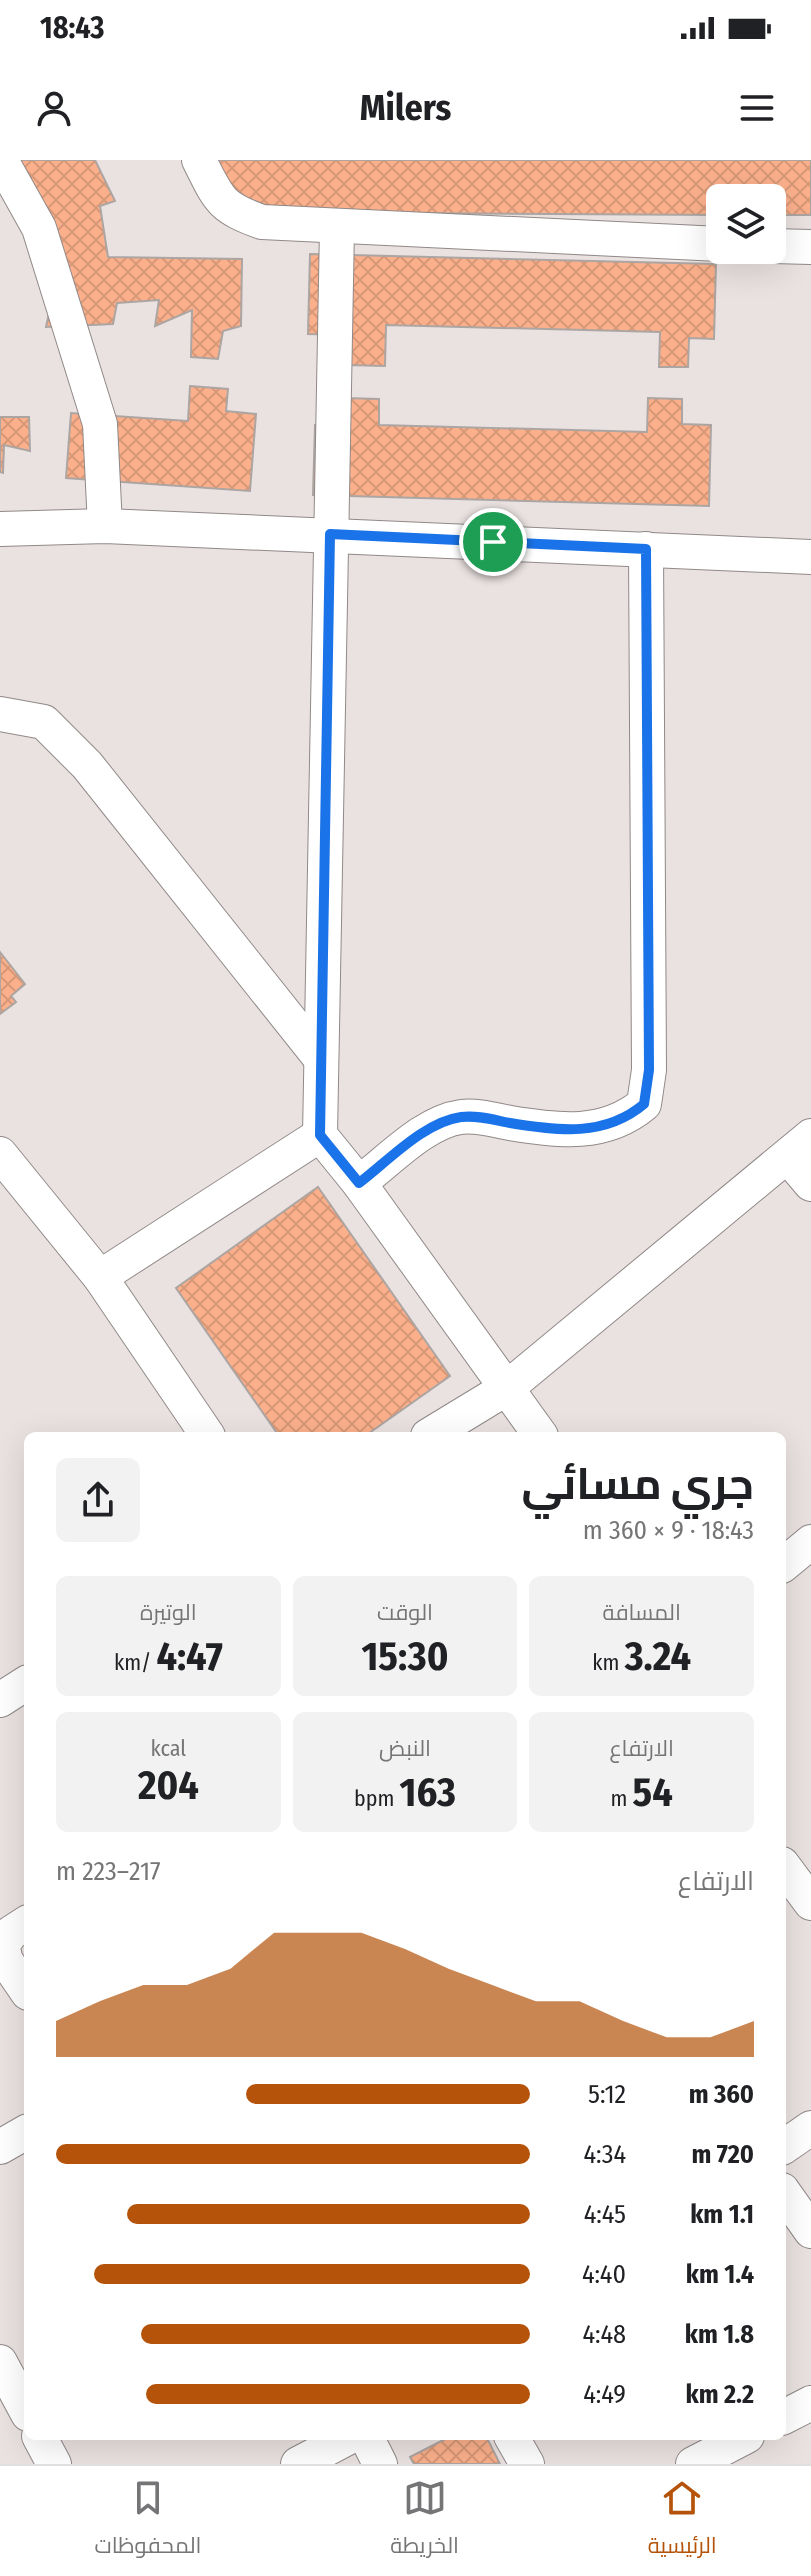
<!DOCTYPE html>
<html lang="ar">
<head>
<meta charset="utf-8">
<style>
	body { margin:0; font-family:"Fira Sans Condensed",Cairo,sans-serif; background:#f2f2f2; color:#202124; direction:rtl; height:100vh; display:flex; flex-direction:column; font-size:30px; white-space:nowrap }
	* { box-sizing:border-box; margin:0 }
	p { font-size:26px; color:#757577 }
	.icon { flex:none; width:44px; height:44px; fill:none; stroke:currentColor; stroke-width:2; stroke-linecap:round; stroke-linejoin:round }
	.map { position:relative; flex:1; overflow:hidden; direction:ltr }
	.details { position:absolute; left:24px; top:1272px; width:762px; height:1008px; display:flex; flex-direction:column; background:#fff; border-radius:12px; box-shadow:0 8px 32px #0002; direction:rtl }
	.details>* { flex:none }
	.controls { position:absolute; left:706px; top:24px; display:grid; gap:16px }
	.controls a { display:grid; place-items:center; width:80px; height:80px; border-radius:12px; background:#fff; box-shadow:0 8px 32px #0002; font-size:40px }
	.pin { position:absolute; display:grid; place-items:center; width:68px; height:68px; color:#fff; margin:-34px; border:4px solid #fff; border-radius:50%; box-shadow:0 2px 8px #0007 }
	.round { display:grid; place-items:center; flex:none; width:84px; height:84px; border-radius:12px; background:#f2f2f2 }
	.headline { display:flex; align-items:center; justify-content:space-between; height:136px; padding:0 32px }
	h1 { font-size:44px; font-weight:700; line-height:60px }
	.figures { display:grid; grid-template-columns:repeat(3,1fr); gap:12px; height:136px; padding:8px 32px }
	.figures div { display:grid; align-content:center; border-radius:12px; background:#f2f2f2; text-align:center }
	.figures b { font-size:40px; font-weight:700 }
	.figures small { font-size:22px; font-weight:400 }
	.figures p { font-size:22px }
	.chart { height:224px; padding:16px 32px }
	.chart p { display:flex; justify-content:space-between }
	.chart svg { width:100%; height:144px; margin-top:8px; fill:#b45309; opacity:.7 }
	ul { padding:0 32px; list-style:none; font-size:26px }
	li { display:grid; grid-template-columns:128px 96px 1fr; align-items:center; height:60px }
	li i { height:20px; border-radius:10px; background:#b45309 }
	.status { display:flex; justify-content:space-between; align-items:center; height:56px; padding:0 40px; background:#fff; direction:ltr }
	.status svg { height:22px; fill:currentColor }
	header { display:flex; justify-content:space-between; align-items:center; height:104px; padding:0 32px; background:#fff; font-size:36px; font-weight:700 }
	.dock { display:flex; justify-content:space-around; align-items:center; height:112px; border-top:2px solid #e0e0e0; background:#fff; font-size:22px; color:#757577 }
	.dock a { display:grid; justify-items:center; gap:4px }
	.dock .current { color:#b45309 }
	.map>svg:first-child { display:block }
	.building { fill:url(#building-cross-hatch); stroke:#aca5a2; stroke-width:2 }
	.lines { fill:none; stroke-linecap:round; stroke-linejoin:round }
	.minor-casing { stroke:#908988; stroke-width:36 }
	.minor { stroke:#fff; stroke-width:34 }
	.route-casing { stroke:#fff; stroke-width:16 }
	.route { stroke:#1a73e8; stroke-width:10 }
</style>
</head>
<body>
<div class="status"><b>18:43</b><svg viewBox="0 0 49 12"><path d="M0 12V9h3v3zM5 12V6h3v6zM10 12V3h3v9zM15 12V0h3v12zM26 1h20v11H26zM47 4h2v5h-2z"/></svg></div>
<header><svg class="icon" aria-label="menu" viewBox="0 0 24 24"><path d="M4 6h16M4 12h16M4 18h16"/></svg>Milers<svg class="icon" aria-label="person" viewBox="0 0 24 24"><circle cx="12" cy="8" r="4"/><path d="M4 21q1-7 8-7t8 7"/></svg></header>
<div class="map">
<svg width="811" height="2304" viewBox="0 0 811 2304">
	<defs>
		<pattern id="building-cross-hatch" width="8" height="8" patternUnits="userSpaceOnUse" patternTransform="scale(2)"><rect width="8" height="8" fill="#fbb08b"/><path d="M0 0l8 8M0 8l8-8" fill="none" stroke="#d79878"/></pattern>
	</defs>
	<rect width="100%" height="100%" fill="#eae2e1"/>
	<g class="building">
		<polygon points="13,0 95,0 115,41 100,46 108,97 242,99 241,166 223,171 218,199 191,197 192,150 155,166 159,140 117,143 113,164 46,167 56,121"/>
		<polygon points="204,0 811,0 811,55 772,55 772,38 720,38 720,55 234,52"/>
		<polygon points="310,94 716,104 714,179 689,178 688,207 659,207 660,172 386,165 385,206 347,205 348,175 308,174"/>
		<polygon points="190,226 228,229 226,251 256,254 250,331 66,318 71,253 188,261"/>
		<polygon points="345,238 379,239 379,265 647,272 648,238 682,239 682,264 711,265 709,346 313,335 315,265 345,263"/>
		<polygon points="0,257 29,257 30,291 4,285 3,313 0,312"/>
		<polygon points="0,792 25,824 11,836 16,842 0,854"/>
		<polygon points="318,1027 450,1216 365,1276 279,1276 176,1128"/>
		<polygon points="451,2276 486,2276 500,2304 414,2304 410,2297"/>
	</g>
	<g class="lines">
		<g class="minor-casing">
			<g id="minor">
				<polyline points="1,0 39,68 100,264 105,366"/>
				<path d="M 199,0 C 219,40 220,47 262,62 L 720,84"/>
				<polyline points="337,68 320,975 359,1023 541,1276"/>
				<polyline points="772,86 811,87"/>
				<polyline points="0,369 105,366 811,397"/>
				<polyline points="0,554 44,562 87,605 321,899"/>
				<polyline points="0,994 100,1117 208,1276"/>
				<polyline points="789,998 811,1024"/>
				<path d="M 359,1023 C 389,1001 424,962 461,957 C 478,955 494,960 510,963 C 558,971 605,977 644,944 L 649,910 L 646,389"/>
				<polyline points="100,1117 320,975"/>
				<polyline points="428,1276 507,1228 811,976"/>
				<polyline points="782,1406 811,1382"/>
				<polyline points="0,1540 28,1522"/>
				<polyline points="782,1704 811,1743"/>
				<polyline points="28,1762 11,1773 2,1785 6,1801 28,1833"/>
				<polyline points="0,1987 28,1971"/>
				<polyline points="782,1988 811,1968"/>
				<polyline points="782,2030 811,2071"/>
				<polyline points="0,2202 28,2254"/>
				<polyline points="782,2258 811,2243"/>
				<polyline points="39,2276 54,2304"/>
				<polyline points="366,2276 380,2304"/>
				<polyline points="511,2276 527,2304"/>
				<polyline points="298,2304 351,2276"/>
				<polyline points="693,2304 747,2276"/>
			</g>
		</g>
		<use href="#minor" class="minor"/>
	</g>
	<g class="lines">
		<g class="route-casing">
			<path id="route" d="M 330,374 L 646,389 L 649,910 L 644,944 C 605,977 558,971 510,963 C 494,960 478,955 461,957 C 424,962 388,1001 359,1023 L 320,975 Z"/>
		</g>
		<use href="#route" class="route"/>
	</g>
</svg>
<div class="controls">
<a><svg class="icon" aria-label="layers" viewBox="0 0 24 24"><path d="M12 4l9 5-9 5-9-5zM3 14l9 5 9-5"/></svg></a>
</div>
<div class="pin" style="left:493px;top:382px;background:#1e9e55"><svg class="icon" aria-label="arrive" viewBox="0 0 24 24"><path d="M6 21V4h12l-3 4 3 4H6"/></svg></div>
<section class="details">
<div class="headline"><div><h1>جري مسائي</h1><p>18:43 · 9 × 360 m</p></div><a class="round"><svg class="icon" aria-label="share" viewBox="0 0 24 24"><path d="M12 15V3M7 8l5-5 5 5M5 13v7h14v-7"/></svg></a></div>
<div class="figures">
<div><p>المسافة</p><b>3.24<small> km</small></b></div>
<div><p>الوقت</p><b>15:30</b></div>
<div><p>الوتيرة</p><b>4:47<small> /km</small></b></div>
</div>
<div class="figures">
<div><p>الارتفاع</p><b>54<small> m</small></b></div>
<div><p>النبض</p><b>163<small> bpm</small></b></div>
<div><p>kcal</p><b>204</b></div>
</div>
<div class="chart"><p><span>الارتفاع</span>217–223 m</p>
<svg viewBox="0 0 160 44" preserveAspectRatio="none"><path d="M0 44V33L10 27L20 22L30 22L40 17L50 6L60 6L70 6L80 11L90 17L100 22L110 27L120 27L130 33L140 38L150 38L160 33V44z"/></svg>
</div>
<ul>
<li><b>360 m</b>5:12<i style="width:60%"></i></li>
<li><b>720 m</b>4:34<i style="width:100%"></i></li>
<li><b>1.1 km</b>4:45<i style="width:85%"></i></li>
<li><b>1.4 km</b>4:40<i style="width:92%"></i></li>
<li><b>1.8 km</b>4:48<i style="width:82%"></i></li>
<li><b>2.2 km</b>4:49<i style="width:81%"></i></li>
</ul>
</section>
</div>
<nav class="dock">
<a class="current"><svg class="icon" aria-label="home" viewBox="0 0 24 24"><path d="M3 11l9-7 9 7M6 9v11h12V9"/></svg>الرئيسية</a>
<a><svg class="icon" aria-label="map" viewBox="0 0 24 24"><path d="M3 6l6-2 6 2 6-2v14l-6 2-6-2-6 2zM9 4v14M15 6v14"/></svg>الخريطة</a>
<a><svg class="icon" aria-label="saved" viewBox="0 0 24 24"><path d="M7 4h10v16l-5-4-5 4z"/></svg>المحفوظات</a>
</nav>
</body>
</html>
